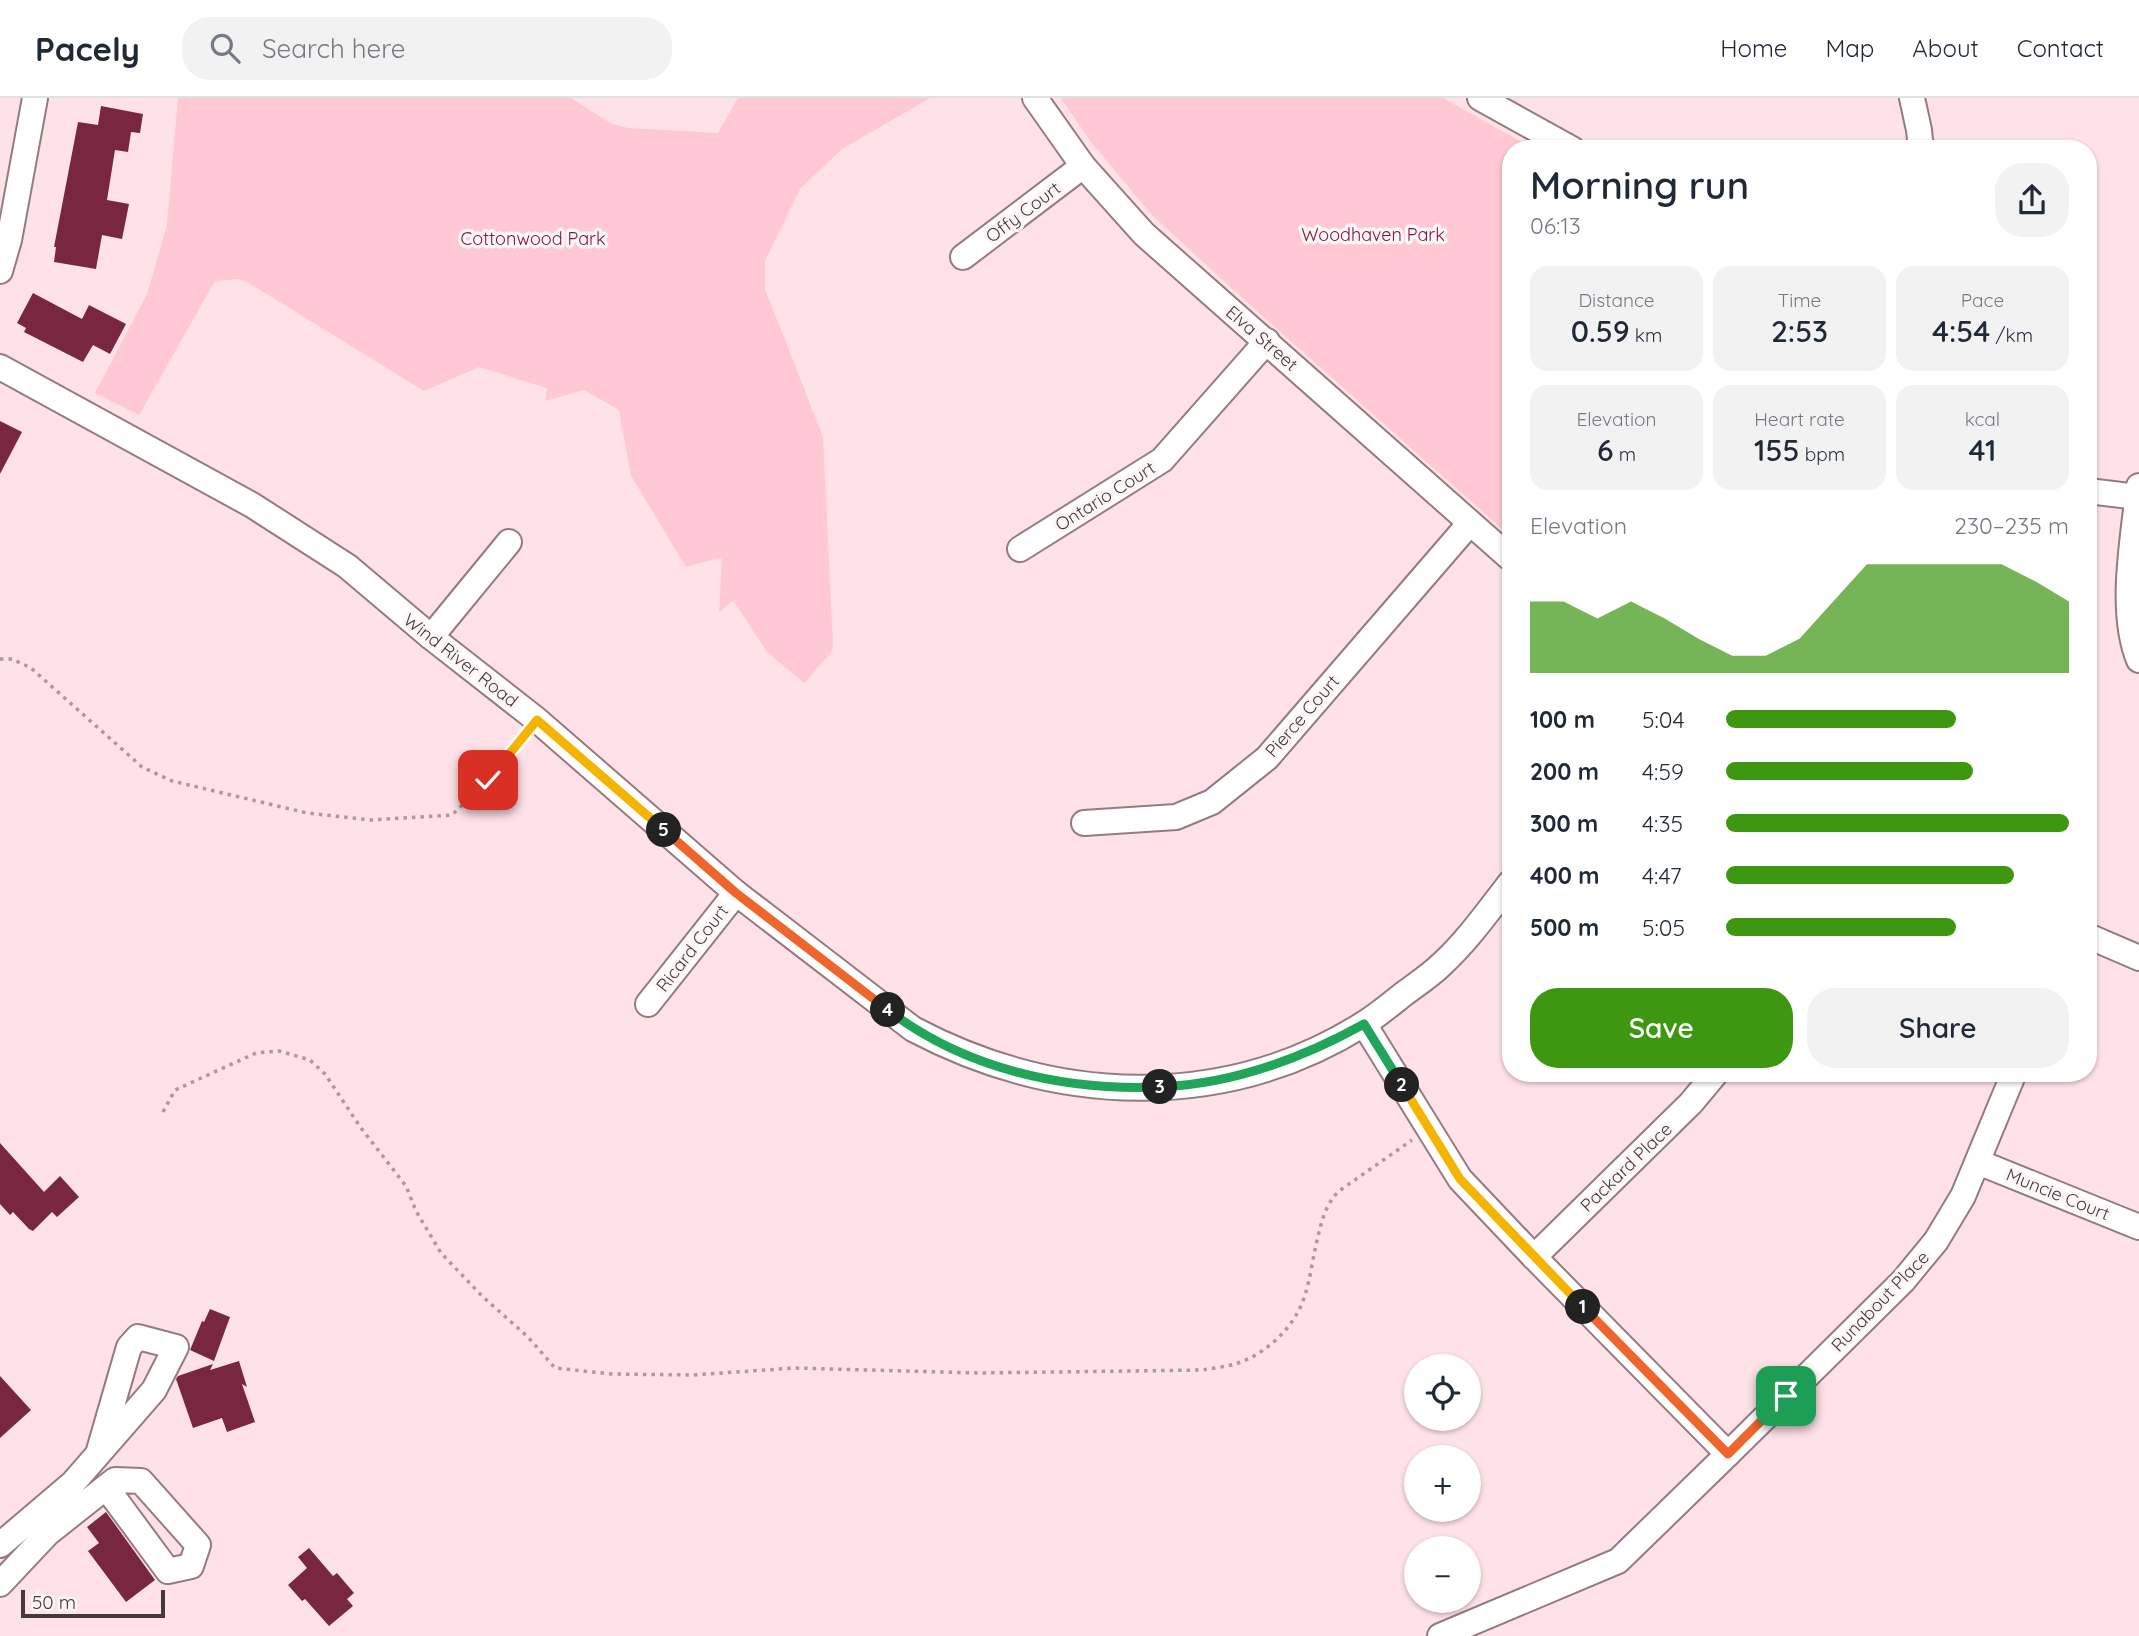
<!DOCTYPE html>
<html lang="en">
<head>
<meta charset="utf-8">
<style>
	body { margin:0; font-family:Quicksand,sans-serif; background:#f2f2f3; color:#1f2937; height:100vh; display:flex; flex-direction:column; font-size:26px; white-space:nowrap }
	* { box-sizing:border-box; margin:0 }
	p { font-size:23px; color:#747a83 }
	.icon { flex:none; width:38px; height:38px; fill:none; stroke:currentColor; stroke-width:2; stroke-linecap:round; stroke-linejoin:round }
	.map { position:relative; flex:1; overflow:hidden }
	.drawer { position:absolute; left:1502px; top:42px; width:595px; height:942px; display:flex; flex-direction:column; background:#fff; border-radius:28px; box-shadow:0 2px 5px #0004 }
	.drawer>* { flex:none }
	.tools { position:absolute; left:1404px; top:1256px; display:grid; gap:14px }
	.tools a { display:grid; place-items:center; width:77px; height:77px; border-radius:50%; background:#fff; box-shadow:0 2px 5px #0004; font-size:35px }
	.scale { position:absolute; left:21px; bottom:18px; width:144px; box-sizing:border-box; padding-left:7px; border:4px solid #44393b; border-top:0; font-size:19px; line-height:24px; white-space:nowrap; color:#44393b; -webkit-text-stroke:5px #fcf6f7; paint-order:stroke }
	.pin { position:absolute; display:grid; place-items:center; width:60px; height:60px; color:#fff; margin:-30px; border-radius:14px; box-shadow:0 4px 10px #0006 }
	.km { position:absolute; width:35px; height:35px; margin:-18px; border-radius:50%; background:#222; color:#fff; font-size:19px; line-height:35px; text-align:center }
	.round { display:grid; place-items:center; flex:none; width:74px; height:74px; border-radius:28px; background:#f2f2f3 }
	.headline { display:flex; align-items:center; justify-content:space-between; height:119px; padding:0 28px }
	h1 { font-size:38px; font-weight:600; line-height:52px }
	.metrics { display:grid; grid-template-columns:repeat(3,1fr); gap:10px; height:119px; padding:7px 28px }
	.metrics div { display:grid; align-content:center; border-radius:18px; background:#f2f2f3; text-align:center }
	.metrics b { font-size:30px; font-weight:600 }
	.metrics small { font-size:19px; font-weight:400 }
	.metrics p { font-size:19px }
	.chart { height:196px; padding:14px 28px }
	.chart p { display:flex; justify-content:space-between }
	.chart svg { width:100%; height:126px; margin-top:7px; fill:#3d9711; opacity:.7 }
	.cta { display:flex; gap:14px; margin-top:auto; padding:14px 28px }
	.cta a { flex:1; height:80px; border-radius:28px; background:#3d9711; color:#fff; font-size:28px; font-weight:600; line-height:80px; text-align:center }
	.cta a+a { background:#f2f2f3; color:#1f2937 }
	ul { padding:0 28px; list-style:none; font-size:23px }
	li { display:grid; grid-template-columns:112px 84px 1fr; align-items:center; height:52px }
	li i { height:18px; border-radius:9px; background:#3d9711 }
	header { display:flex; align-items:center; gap:42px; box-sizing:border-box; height:98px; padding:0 35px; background:#fff; border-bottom:2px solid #e0e1e3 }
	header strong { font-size:33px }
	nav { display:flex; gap:38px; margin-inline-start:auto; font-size:24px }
	.search { width:490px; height:63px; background:#f2f2f3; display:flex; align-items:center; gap:18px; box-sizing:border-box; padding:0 24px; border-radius:28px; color:#747a83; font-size:26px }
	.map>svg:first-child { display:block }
	.green { fill:#ffc8d3 }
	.building { fill:#792640 }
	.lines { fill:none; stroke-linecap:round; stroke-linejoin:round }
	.minor-casing { stroke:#957b80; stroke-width:28 }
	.path { stroke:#ad989c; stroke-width:3.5; stroke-dasharray:3.5 5; stroke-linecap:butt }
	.minor { stroke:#fff; stroke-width:24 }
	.split-1-casing { stroke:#fff; stroke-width:14 }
	.split-2-casing { stroke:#fff; stroke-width:14 }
	.split-3-casing { stroke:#fff; stroke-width:14 }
	.split-4-casing { stroke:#fff; stroke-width:14 }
	.split-5-casing { stroke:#fff; stroke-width:14 }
	.split-6-casing { stroke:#fff; stroke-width:14 }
	.split-1 { stroke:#f0652b; stroke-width:9 }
	.split-2 { stroke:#f5b400; stroke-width:9 }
	.split-3 { stroke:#22a559; stroke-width:9 }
	.split-4 { stroke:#22a559; stroke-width:9 }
	.split-5 { stroke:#f0652b; stroke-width:9 }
	.split-6 { stroke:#f5b400; stroke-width:9 }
	.labels { text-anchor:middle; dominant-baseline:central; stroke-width:7; stroke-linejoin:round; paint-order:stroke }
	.street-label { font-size:18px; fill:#44393b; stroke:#fcf6f7 }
	.park-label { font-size:18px; fill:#85143f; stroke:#fcf6f7 }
</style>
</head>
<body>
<header>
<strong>Pacely</strong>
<div class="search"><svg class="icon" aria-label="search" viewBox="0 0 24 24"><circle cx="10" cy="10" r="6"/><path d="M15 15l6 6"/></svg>Search here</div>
<nav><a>Home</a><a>Map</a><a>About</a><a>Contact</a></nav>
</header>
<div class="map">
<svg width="2139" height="1538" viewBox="0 0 2139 1538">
	<rect width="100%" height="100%" fill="#ffe2e8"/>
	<g class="green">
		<polygon points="178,0 571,0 612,26 628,30 718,35 738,0 930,0 842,51 800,91 765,163 765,191 823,339 833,547 831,555 804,585 767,554 733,502 719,515 722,459 686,469 631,378 619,312 584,292 545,303 547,290 479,269 424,293 247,184 239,181 215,183 139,317 95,295 147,196 167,127"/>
		<polygon points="1061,0 1443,0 1534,51 1510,51 1510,438 1249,206 1152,117 1091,44"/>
	</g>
	<g class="building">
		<polygon points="101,8 143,16 140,35 131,34 128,54 115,52 107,102 129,106 122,141 102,137 96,171 54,164 56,149 54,149 78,24 98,27"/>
		<polygon points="33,195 82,221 89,207 126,226 110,256 93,247 83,264 24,234 26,230 17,225"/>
		<polygon points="0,323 22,334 0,376"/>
		<polygon points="0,1045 44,1094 60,1078 79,1099 57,1119 52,1114 33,1133 29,1131 13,1114 10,1117 0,1106"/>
		<polygon points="210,1211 230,1219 214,1263 190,1252 202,1223 204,1224"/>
		<polygon points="239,1263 247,1289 242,1286 255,1324 227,1334 222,1320 193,1330 176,1281 178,1278 213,1266 210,1272"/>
		<polygon points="0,1278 31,1312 0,1340"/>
		<polygon points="106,1414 155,1482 126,1504 88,1453 99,1445 87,1429"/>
		<polygon points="309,1450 333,1478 337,1475 354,1495 347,1501 353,1508 329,1528 305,1501 302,1503 288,1487 307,1470 298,1459"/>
	</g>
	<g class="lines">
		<g class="minor-casing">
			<g id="minor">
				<polyline points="1035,0 1083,68 1144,136 1510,460"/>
				<polyline points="1480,0 1572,51"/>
				<polyline points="1912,0 1919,32 1921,51"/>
				<polyline points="963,159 1083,68"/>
				<polyline points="0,173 9,142 35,0"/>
				<path d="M 0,269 L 252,407 L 347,468 L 431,539 L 537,622 L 736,795 L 913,931 C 1055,1006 1222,1014 1362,927 C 1377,918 1391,906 1405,895 C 1417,886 1431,877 1442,866 C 1468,842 1489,812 1510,785"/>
				<path d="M 2139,388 C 2133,440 2119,514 2139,562"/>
				<polyline points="2088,393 2138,399"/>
				<polyline points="1020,451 1162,362 1267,243"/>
				<polyline points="431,539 509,444"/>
				<polyline points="1084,725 1176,719 1212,704 1267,660 1470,425"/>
				<polyline points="2088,838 2139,860"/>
				<polyline points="648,906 736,795"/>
				<polyline points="1364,926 1460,1081 1534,1159 1728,1356"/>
				<polyline points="1978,1064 2139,1129"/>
				<polyline points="1534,1159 1691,1005 1716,975"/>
				<polyline points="0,1447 73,1385 154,1292 176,1249 138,1239 129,1249 98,1356"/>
				<polyline points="0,1486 48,1435 115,1382 141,1383 198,1447 191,1468 168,1473 106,1389"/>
				<polyline points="1440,1538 1618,1463 1728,1356 1903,1183 1936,1143 1963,1098 2014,975"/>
			</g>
		</g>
		<g class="path">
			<polyline points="0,561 12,561 31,570 142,669 172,683 307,715 371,722 452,717 488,682 525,637"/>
			<path d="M 163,1014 L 175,992 L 256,955 L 279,953 L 310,962 L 325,976 L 361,1030 L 406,1088 L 416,1113 L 441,1155 L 482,1198 L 528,1239 L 555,1270 L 612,1276 L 693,1277 L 794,1270 L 979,1275 L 1203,1272 C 1213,1270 1225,1269 1235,1266 C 1265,1257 1294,1230 1304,1200 C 1310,1183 1312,1164 1316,1147 C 1321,1126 1324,1108 1339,1093 L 1412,1042"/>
		</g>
		<use href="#minor" class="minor"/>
	</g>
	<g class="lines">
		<g class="split-1-casing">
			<polyline id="split-1" points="1583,1209 1728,1356 1786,1298"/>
		</g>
		<g class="split-2-casing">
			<polyline id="split-2" points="1402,987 1460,1081 1583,1209"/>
		</g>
		<g class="split-3-casing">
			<path id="split-3" d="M 1160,989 C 1233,986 1301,961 1364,926 L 1402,987"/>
		</g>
		<g class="split-4-casing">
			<path id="split-4" d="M 888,912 C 965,971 1064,993 1160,989"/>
		</g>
		<g class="split-5-casing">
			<polyline id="split-5" points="664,732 736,795 888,912"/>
		</g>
		<g class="split-6-casing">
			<polyline id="split-6" points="488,682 537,622 664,732"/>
		</g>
		<use href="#split-1" class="split-1"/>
		<use href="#split-2" class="split-2"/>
		<use href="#split-3" class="split-3"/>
		<use href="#split-4" class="split-4"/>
		<use href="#split-5" class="split-5"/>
		<use href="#split-6" class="split-6"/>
	</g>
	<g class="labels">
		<g class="street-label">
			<text transform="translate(1023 114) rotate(-37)">Offy Court</text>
			<text transform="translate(1262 240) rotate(41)">Elva Street</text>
			<text transform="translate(1105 398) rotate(-32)">Ontario Court</text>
			<text transform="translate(461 562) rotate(38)">Wind River Road</text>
			<text transform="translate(1302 618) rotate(-49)">Pierce Court</text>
			<text transform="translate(692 850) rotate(-52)">Ricard Court</text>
			<text transform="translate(1626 1069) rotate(-44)">Packard Place</text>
			<text transform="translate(2058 1096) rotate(22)">Muncie Court</text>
			<text transform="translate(1880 1203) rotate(-46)">Runabout Place</text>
		</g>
		<g class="park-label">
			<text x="1373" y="136">Woodhaven Park</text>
			<text x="533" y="140">Cottonwood Park</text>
		</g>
	</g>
</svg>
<div class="tools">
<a><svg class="icon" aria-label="locate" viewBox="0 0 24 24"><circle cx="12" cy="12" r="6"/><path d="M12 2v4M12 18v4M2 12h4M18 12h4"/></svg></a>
<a>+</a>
<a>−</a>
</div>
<div class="scale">50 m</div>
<div class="pin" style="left:1786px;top:1298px;background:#1e9e55"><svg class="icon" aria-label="arrive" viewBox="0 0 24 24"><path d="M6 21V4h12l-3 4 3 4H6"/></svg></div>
<div class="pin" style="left:488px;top:682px;background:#d93025"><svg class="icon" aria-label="check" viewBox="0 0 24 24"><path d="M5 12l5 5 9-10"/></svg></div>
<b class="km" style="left:1583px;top:1209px">1</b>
<b class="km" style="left:1402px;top:987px">2</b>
<b class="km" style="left:1160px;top:989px">3</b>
<b class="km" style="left:888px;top:912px">4</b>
<b class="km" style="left:664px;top:732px">5</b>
<section class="drawer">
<div class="headline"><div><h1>Morning run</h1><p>06:13</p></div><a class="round"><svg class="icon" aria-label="share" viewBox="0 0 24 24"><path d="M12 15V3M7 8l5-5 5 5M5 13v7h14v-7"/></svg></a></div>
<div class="metrics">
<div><p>Distance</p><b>0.59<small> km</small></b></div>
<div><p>Time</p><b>2:53</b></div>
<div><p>Pace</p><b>4:54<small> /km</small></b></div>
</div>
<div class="metrics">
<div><p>Elevation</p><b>6<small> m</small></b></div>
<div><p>Heart rate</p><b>155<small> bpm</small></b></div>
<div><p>kcal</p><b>41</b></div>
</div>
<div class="chart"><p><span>Elevation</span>230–235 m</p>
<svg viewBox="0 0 160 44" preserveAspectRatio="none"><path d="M0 44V19L10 19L20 25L30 19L40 25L50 32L60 38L70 38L80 32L90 19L100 6L110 6L120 6L130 6L140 6L150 12L160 19V44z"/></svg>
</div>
<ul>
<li><b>100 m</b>5:04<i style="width:67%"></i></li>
<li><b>200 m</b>4:59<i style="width:72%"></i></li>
<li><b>300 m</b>4:35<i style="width:100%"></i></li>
<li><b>400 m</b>4:47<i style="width:84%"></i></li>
<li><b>500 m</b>5:05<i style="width:67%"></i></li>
</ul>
<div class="cta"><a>Save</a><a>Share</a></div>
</section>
</div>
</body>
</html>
